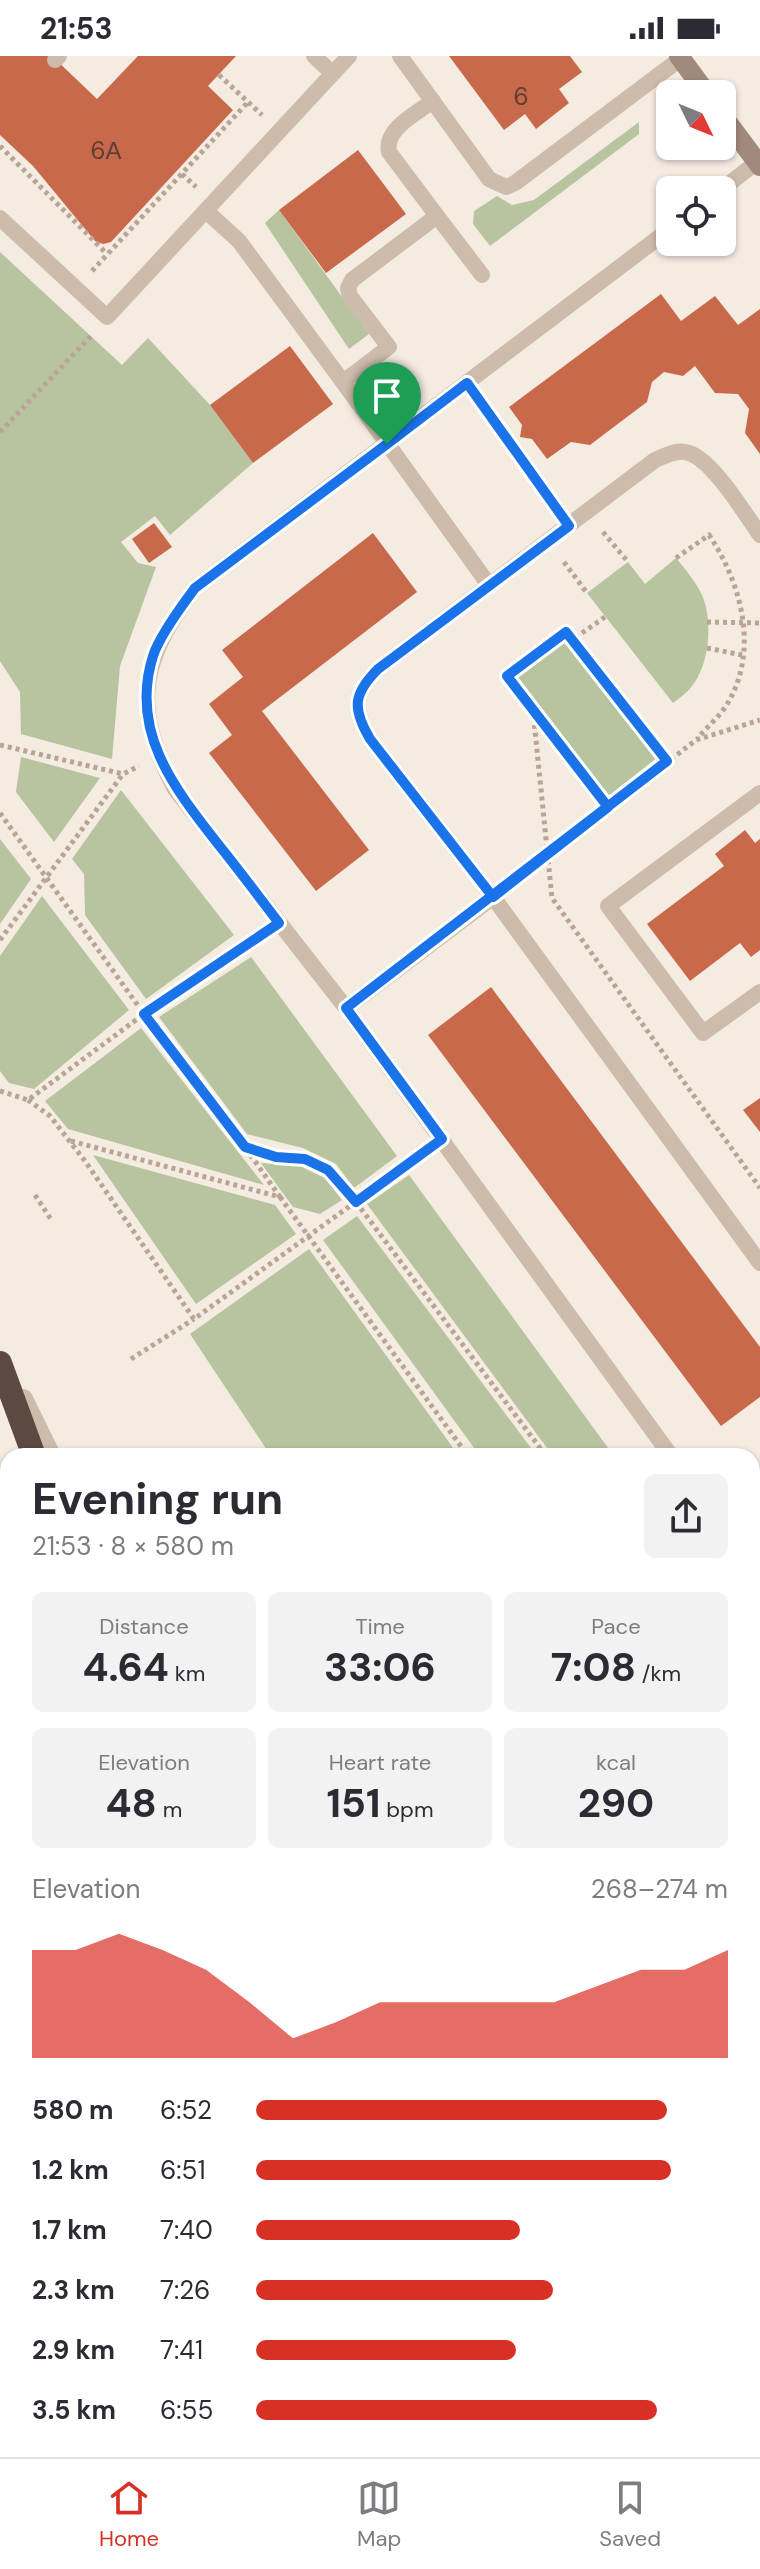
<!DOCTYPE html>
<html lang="en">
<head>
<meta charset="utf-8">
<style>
	body { margin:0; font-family:"DM Sans",sans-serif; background:#f2f2f3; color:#2b2b33; height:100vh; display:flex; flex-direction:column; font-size:30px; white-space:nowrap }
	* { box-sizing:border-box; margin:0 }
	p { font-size:26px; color:#7c7c81 }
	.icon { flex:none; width:44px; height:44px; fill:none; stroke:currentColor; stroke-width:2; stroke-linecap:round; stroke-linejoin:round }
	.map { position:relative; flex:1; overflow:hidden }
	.panel { position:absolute; left:0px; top:1392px; width:760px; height:1010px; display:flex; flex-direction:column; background:#fff; border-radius:24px 24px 0 0; box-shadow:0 2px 6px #0004 }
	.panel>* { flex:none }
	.needle { width:52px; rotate:133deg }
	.fabs { position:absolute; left:656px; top:24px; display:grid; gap:16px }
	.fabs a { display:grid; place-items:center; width:80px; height:80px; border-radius:12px; background:#fff; box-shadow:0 2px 6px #0004; font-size:40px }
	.pin { position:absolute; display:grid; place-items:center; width:68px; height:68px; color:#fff; margin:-82px -34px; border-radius:50% 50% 50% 0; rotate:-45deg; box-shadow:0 0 8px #0007 }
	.pin .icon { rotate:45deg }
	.round { display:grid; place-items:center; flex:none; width:84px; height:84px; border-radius:12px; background:#f2f2f3 }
	.headline { display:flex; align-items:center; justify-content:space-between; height:136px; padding:0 32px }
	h1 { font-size:44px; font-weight:700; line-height:60px }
	.stats { display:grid; grid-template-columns:repeat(3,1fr); gap:12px; height:136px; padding:8px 32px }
	.stats div { display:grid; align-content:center; border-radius:12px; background:#f2f2f3; text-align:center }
	.stats b { font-size:40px; font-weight:700 }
	.stats small { font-size:22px; font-weight:400 }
	.stats p { font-size:22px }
	.chart { height:224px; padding:16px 32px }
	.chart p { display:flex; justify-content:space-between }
	.chart svg { width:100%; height:144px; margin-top:8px; fill:#d93025; opacity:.7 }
	ul { padding:0 32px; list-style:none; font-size:26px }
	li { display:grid; grid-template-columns:128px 96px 1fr; align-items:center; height:60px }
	li i { height:20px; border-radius:10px; background:#d93025 }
	.status { display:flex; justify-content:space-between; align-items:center; height:56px; padding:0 40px; background:#fff; direction:ltr }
	.status svg { height:22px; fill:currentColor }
	.dock { display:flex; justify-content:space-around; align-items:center; height:112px; border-top:2px solid #e1e1e2; background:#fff; font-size:22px; color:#7c7c81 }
	.dock a { display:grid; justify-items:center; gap:4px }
	.dock .on { color:#d93025 }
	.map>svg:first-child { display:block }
	.green { fill:#b8c4a0 }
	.building { fill:#c8694b }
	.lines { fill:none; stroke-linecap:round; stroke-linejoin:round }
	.path { stroke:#b9a596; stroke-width:5; stroke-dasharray:4 4; stroke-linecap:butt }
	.lane { stroke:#cdbbac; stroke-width:16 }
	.street { stroke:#cdbbac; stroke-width:20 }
	.secondary { stroke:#a18a7d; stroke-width:20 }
	.highway { stroke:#5c4a42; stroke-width:24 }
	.route-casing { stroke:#fff; stroke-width:16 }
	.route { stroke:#1a73e8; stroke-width:10 }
	.labels { text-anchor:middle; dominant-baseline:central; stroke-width:7; stroke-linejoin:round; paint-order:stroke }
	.number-label { font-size:24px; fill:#5e3e33 }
</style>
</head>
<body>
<div class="status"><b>21:53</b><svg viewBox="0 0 49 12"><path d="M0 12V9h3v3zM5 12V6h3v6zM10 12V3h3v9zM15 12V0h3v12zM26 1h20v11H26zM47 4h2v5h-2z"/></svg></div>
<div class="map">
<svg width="760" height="2401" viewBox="0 0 760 2401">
	<rect width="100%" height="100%" fill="#f4ebe1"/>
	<g class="green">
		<polygon points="639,66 639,78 490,190 473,168 474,155 497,140 512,149 534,144"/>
		<polygon points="279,154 369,278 349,293 265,167"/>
		<polygon points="0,196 122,309 148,282 210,349 253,407 170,479 155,460 121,486 138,507 156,511 120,610 112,703 21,678 20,636 0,605"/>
		<path d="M 676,502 C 685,513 696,526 702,539 C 713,564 710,608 692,630 C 687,637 679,642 673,647 L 587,537 L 628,506 L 645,528 Z"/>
		<polygon points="564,580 658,701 606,742 512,621"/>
		<polygon points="21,701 100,722 54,786 16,736"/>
		<polygon points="121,734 234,879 146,943 85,859 84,818 72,803"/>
		<polygon points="0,783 31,823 0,868"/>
		<polygon points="42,840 129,954 34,1033 9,1027 0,1015 0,900"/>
		<polygon points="251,901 397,1100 354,1132 336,1108 303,1092 247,1078 159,961"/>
		<polygon points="141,972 264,1129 68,1073 45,1045"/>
		<polygon points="93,1099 275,1149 296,1178 196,1248"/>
		<polygon points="261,1107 300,1110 325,1122 342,1144 320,1158 293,1151"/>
		<polygon points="409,1119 614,1400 553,1400 367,1148"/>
		<polygon points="357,1160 537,1400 480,1400 323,1184"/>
		<polygon points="309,1193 459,1400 271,1400 190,1278"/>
		<polygon points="0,1440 8,1460 8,1699 0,1686"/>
		<polygon points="752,1648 760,1659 760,1817 752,1806"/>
		<polygon points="752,1931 760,1941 760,2128 752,2133"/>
		<polygon points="0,2217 8,2227 8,2394 144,2394 150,2401 0,2401"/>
		<polygon points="760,2245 760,2355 752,2345 758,2334 752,2296 752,2250"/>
		<polygon points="569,2394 732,2394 739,2401 574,2401"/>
	</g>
	<g class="building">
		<polygon points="0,0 52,0 97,43 138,0 236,0 208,30 233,54 111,186 103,188 95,185 33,110 0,79"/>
		<polygon points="449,0 570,0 582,16 559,33 569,47 536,73 525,58 504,74"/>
		<polygon points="358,94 406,158 326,217 279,154"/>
		<polygon points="661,238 681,265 715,240 738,269 760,253 760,398 745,377 749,353 738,338 715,337 695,310 683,320 664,316 652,326 647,346 619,367 590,389 571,386 547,403 532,383 520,381 522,369 509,351"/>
		<polygon points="290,290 333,348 253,407 210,349"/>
		<polygon points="154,467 172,491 149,507 132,483"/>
		<polygon points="373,477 417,536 262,655 369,794 316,835 209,697 232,679 209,648 243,621 222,594"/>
		<polygon points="745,774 755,787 760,783 760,894 751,901 740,887 690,925 647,868 724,810 715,798"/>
		<polygon points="491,931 760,1291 760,1341 721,1370 428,979"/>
		<polygon points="760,1042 760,1076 743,1054"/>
		<polygon points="760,1522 760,1553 752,1542 752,1528"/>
	</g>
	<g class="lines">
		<g class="path">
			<polyline points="219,19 262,59"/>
			<polyline points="0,90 107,198"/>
			<polyline points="182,118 196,131"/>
			<polyline points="92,215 248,46"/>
			<polyline points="482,347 555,449"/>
			<polyline points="0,376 91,280"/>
			<polyline points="603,476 628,506"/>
			<path d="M 676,502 L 709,479 C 742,528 760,596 726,650 C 718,662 706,672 697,683"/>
			<polyline points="564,506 587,537"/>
			<polyline points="605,561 572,584 566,576 507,620 608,751"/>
			<polyline points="707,566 760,567"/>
			<polyline points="572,584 667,705"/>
			<polyline points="707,592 742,599"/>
			<polyline points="532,645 552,842 760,1132"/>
			<polyline points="0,689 123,718 139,710"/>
			<polyline points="0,757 144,958 245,1091 276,1101 305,1103 328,1114 356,1146 546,1400"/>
			<polyline points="513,826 696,684 760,664"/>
			<polyline points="0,884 123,718"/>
			<polyline points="0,1035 28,1044 144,958 258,881"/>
			<polyline points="28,1044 50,1060 85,1105 194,1263 423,1097"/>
			<polyline points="71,1085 280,1141 245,1091"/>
			<polyline points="35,1139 52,1165"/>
			<polyline points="280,1141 468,1400"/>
			<polyline points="131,1303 194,1263"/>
			<polyline points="752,1820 760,1831"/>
			<polyline points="752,1919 760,1929"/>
			<polyline points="752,2143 760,2137"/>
		</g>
		<g class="lane">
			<polyline points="314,0 332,17"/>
			<polyline points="400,0 489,123 506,131 515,127 684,0"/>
			<polyline points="55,4 59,0"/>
			<polyline points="721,134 757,106"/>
			<polyline points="206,155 239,185 343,326 489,529"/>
			<polyline points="437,160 482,219"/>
			<polyline points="0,162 107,261 349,0"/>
			<path d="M 670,173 L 195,532 C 140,605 131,650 175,733 L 346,952 L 671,1400"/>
			<path d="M 343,326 L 389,291 L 350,240 L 348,232 L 352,224 L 437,160 L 389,96 C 384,73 416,58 433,45"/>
			<path d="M 760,479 C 745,458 710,399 685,396 C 675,394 664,400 655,404 L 378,613 C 353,638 352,652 370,683 L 493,841 L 760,1207"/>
			<polyline points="760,737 608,850 703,977 760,936"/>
			<polyline points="346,952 493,841"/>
			<polyline points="752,1475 760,1469"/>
			<polyline points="752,1636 760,1647"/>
		</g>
		<g class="street">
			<polyline points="23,1343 51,1400"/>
			<polyline points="752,2392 760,2401"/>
		</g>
		<g class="secondary">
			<polyline points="679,0 707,38"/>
			<polyline points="722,59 760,110"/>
			<polyline points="0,2116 8,2127"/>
			<polyline points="208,2394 214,2401"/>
		</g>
		<g class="highway">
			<polyline points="0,1307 34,1400"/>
			<polyline points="0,1759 8,1771"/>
			<polyline points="0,1928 8,1940"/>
			<polyline points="321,2394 326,2401"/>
			<polyline points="437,2394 442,2401"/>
			<polyline points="461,2394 464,2401"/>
		</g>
	</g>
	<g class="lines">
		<g class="route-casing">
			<path id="route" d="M 387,388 L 195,532 C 183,548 159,581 153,600 C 129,676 175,733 218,788 C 239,814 259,841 279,867 L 144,958 L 245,1091 L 276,1101 L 305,1103 L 328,1114 L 356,1146 L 442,1083 L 346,952 L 667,705 L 566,576 L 507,620 L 608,751 L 493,841 L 370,683 C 352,652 353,638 378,613 L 569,470 L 467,327 L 387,388"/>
		</g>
		<use href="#route" class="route"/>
	</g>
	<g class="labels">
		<g class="number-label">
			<text x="521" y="40">6</text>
			<text x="106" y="94">6А</text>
		</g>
	</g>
</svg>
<div class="fabs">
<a><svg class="needle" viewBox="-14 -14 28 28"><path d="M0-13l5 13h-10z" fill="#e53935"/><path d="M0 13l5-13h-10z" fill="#7c7c81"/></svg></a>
<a><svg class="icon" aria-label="locate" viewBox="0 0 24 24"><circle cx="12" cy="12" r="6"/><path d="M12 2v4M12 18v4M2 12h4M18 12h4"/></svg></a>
</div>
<div class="pin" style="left:387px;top:388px;background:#1e9e55"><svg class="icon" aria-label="arrive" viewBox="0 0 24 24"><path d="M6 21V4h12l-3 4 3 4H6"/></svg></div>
<section class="panel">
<div class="headline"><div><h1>Evening run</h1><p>21:53 · 8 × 580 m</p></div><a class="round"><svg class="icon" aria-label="share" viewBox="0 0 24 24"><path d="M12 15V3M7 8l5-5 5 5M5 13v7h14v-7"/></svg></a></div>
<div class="stats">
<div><p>Distance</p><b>4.64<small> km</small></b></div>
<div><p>Time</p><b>33:06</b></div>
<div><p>Pace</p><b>7:08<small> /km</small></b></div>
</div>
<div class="stats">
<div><p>Elevation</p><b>48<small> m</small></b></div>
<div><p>Heart rate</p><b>151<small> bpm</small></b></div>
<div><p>kcal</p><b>290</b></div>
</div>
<div class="chart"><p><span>Elevation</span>268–274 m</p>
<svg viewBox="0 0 160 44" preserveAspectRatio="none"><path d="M0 44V11L10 11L20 6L30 11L40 17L50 27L60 38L70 33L80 27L90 27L100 27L110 27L120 27L130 22L140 17L150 17L160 11V44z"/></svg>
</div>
<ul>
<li><b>580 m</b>6:52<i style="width:87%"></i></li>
<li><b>1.2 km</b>6:51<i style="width:88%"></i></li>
<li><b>1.7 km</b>7:40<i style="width:56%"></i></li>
<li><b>2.3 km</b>7:26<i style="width:63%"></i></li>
<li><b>2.9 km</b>7:41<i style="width:55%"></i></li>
<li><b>3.5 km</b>6:55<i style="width:85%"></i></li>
</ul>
</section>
</div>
<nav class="dock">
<a class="on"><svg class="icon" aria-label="home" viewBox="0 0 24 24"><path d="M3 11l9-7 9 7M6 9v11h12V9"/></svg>Home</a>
<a><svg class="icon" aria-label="map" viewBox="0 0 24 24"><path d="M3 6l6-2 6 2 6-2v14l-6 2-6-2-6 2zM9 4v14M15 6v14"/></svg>Map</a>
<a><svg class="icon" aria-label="saved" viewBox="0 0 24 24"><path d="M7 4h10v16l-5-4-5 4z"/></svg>Saved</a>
</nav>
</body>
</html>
